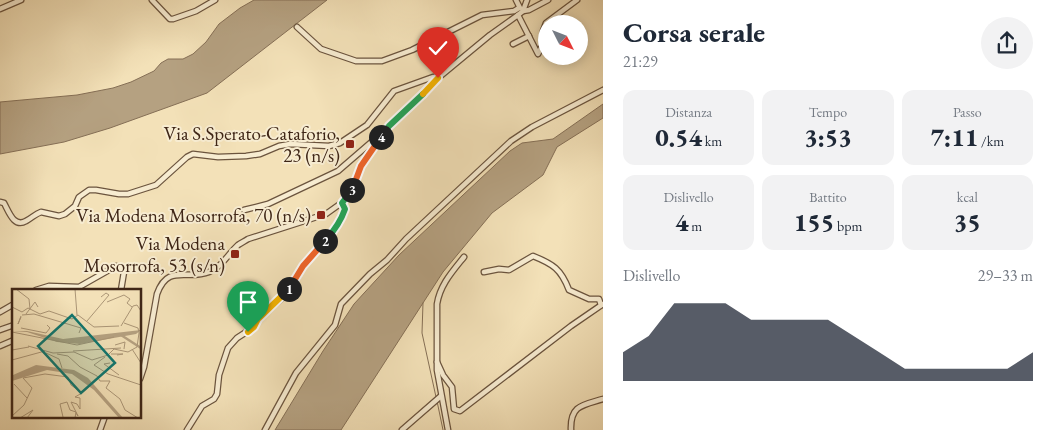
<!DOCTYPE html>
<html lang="it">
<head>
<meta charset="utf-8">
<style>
	body { margin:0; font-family:"EB Garamond",serif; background:#f2f2f3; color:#1f2937; height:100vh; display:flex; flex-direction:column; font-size:19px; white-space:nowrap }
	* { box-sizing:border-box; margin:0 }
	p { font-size:16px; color:#747a83 }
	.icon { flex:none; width:28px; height:28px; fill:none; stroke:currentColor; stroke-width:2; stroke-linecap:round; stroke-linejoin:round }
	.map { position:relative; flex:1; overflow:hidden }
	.side { display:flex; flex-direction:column; background:#fff; width:450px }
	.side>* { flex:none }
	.needle { width:32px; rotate:132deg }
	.tools { position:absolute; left:538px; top:15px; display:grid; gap:10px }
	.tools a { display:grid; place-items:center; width:50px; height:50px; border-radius:50%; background:#fff; box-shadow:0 2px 12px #0003; font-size:25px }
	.pin { position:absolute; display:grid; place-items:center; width:42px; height:42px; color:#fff; margin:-51px -21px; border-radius:50% 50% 50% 0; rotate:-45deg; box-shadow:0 0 5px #0007 }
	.pin .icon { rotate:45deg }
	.km { position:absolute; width:25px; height:25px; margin:-12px; border-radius:50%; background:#222; color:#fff; font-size:14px; line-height:25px; text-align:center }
	.round { display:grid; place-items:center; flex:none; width:52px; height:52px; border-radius:26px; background:#f2f2f3 }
	.overview { display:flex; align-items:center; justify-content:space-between; height:85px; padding:0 20px }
	h1 { font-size:28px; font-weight:800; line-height:38px }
	.metrics { display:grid; grid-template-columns:repeat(3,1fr); gap:8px; height:85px; padding:5px 20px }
	.metrics div { display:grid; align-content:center; border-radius:12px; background:#f2f2f3; text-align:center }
	.metrics b { font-size:25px; font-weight:800 }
	.metrics small { font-size:14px; font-weight:400 }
	.metrics p { font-size:14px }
	.chart { height:140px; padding:10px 20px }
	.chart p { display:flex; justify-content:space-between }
	.chart svg { width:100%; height:90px; margin-top:5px; fill:#111827; opacity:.7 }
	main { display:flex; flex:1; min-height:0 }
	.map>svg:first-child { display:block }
	.water { fill:#b5a181; stroke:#856f56 }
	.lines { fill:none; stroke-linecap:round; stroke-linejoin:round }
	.stream { stroke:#856f56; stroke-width:1 }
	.minor-casing { stroke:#6b543e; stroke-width:7 }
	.minor { stroke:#f7ecd1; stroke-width:4.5 }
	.split-1-casing { stroke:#fff; stroke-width:10 }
	.split-2-casing { stroke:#fff; stroke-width:10 }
	.split-3-casing { stroke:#fff; stroke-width:10 }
	.split-4-casing { stroke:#fff; stroke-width:10 }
	.split-5-casing { stroke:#fff; stroke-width:10 }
	.split-6-casing { stroke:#fff; stroke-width:10 }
	.split-1 { stroke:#f5b400; stroke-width:6 }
	.split-2 { stroke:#f0652b; stroke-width:6 }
	.split-3 { stroke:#22a559; stroke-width:6 }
	.split-4 { stroke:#f0652b; stroke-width:6 }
	.split-5 { stroke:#22a559; stroke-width:6 }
	.split-6 { stroke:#f5b400; stroke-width:6 }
	.poi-dot { fill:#8f2418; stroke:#f7ecd1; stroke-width:2 }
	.labels { text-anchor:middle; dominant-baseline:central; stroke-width:4; stroke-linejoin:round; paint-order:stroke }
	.poi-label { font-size:19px; fill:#3e2516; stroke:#f7ecd1; text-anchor:end }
	.inset-river { fill:none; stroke:#b5a181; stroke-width:2.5 }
	.inset-road { fill:none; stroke:#ab9677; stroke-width:1 }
	.view { fill:#0f766e; fill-opacity:0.15; stroke:#0f766e; stroke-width:2.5 }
	.inset-edge { fill:none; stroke:#3e2516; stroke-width:2.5 }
</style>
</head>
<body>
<main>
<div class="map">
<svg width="603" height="430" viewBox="0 0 603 430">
	<rect width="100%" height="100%" fill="#f3e1b8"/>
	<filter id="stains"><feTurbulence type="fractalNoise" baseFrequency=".004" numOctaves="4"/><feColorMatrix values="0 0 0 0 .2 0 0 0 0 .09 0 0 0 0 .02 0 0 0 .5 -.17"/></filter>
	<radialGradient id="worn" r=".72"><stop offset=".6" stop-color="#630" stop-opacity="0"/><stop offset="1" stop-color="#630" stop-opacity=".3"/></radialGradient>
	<g class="water">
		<polygon points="254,0 327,0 207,93 110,128 64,142 0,154 0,102 77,95 113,88 131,82 154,71 161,63 168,59 183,59 193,54 206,42 219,24 240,8"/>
		<polygon points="603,104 603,118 557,147 543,175 492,213 443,272 341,430 275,430 323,351 354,304 399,255 510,151 522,143 553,139"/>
	</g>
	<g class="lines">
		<g class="stream">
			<polyline points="423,303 422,333 436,397"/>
			<polyline points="437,401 443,430"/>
		</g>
		<g class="minor-casing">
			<g id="minor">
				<polyline points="152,0 170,19 173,19 196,11 215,0"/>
				<polyline points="516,0 520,8"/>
				<polyline points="0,9 21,0"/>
				<polyline points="523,11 529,10 548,0"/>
				<polyline points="518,15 538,54 545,40 543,31 546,23 577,0"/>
				<polyline points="297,27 321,49 356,61 382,61 412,50 482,15 514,11 519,8"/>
				<polyline points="513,44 529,36"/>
				<path d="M 0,202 L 4,203 C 9,212 14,228 26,221 C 32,218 35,214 41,212 L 59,216 L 65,214 L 75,206 L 79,197 L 89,190 L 96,190 L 119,194 L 128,194 L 156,185 L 187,157 L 193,154 L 218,157 L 246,156 L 260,154 L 279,146 L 290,144 L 329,146 L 340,143 L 367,125 L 394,91 L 433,77 L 438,78"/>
				<polyline points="244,210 268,204 338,171 382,133"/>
				<path d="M 484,272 L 499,269 L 509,270 L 533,256 C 553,264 561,269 569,290 L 589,299 L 599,299 L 601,305"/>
				<polyline points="36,290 49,286 79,287 116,266 121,268 124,272 121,290"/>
				<polyline points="0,312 14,304"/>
				<polyline points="0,330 14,325"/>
				<polyline points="0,346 14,340"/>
				<polyline points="437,362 443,375 452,387 454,409 460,411 571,326 603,304"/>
				<path d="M 140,379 L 144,367 L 157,294 C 168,263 187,281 209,272 C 222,267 228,254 238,245 C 241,243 245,241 248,239 L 326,214 L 347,199 L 353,189 L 361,166 L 389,126 L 431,87 L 438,78 L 490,35 L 518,15 L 523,11 L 527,0"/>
				<polyline points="100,430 105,416"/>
				<polyline points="187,430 202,406 214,399 217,394 219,375 228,348 237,338 254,327 258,319 283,297 294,284 303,266 332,234 342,218 345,209 342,203"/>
				<polyline points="265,430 296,373 335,325 341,304 370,274 387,260 406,239 511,141 532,127 603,90"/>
				<polyline points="402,430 441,396"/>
				<path d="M 448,430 L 437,370 L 437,304 C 440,285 452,272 464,257"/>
				<path d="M 571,430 C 570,405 583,405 603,399"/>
			</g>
		</g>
		<use href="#minor" class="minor"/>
	</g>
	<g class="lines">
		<g class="split-1-casing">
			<polyline id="split-1" points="248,332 254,327 258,319 289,289"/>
		</g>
		<g class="split-2-casing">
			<polyline id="split-2" points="289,289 303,266 325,241"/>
		</g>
		<g class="split-3-casing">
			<path id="split-3" d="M 325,241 C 334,231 341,221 345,209 L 342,203 L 352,190"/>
		</g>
		<g class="split-4-casing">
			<polyline id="split-4" points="352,190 361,166 381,137"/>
		</g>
		<g class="split-5-casing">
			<polyline id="split-5" points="381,137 389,126 423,94"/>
		</g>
		<g class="split-6-casing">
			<polyline id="split-6" points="423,94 438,78"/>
		</g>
		<use href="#split-1" class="split-1"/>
		<use href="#split-2" class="split-2"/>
		<use href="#split-3" class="split-3"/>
		<use href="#split-4" class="split-4"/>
		<use href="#split-5" class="split-5"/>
		<use href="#split-6" class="split-6"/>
	</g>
	<g class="poi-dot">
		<rect x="345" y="139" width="10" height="10" rx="2.5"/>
		<rect x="316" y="210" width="10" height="10" rx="2.5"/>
		<rect x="230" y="249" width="10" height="10" rx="2.5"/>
	</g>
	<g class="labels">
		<g class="poi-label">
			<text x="340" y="133">Via S.Sperato-Cataforio,<tspan x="340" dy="22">23 (n/s)</tspan></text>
			<text x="311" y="215">Via Modena Mosorrofa, 70 (n/s)</text>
			<text x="225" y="243">Via Modena<tspan x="225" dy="22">Mosorrofa, 53 (s/n)</tspan></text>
		</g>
	</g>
	<g transform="translate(12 289)">
		<rect width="129" height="129" fill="#f3e1b8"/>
		<path d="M 129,41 L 124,45 L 68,55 L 45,53 L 15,43 L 0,43 L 15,42 L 51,50 ZM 24,76 L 62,81 L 76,89 L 111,129 L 107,129 L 82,101 L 60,85 L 35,81 L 0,92 L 1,86 Z" fill="#b5a181"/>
		<path class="inset-river" d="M 109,46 L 129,59"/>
		<path class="inset-road" d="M 4,0 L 17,10 L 18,20M 63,0 L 65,26M 95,13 L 112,6 L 118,10 L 115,14 L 120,18M 0,18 L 10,23 L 16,19 L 28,25 L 37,22 L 60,30 L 66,26 L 82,38 L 107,37M 14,25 L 23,13 L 26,18M 10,26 L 22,25 L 69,39 L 67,44M 9,27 L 6,35 L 9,28M 75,32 L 97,6 L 94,4 L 89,8M 109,37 L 121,17 L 125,16 L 129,22M 9,39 L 34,44 L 38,39 L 35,36M 0,43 L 65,56 L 102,48M 103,56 L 113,53 L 112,60M 16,57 L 41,64 L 62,63 L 80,71 L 96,66 L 102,60 L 116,63 L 125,58 L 127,44 L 126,39 L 112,34M 120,60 L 129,74M 0,61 L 17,58M 61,62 L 109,59M 34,64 L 47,70 L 50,79M 45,65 L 56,67 L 68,78 L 85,87 L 88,92 L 98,92M 99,65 L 111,65 L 105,66M 93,68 L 82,76 L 96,85 L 129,96M 0,71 L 33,62M 98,74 L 92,75 L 107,86M 98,92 L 94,99 L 108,110 L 113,121 L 126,129M 2,95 L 15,109M 0,127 L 12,116 L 20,99 L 11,89 L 33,85 L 56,88 L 59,96 L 70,104 L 63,108 L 68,109 L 68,120 L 65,115 L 59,113 L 66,127 L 64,124M 51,128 L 48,115 L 55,113 L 58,121 L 64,123 L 63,129M 8,129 L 21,121 L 15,129"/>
		<path class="view" d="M 60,26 L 103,74 L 69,104 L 26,57 Z"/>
		<rect width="129" height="129" class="inset-edge"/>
	</g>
	<rect width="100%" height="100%" filter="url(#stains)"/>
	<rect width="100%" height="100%" fill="url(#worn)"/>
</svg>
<div class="tools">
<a><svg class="needle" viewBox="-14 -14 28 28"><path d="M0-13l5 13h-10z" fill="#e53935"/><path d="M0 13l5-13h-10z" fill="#747a83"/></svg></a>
</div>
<div class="pin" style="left:248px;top:332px;background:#1e9e55"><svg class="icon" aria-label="arrive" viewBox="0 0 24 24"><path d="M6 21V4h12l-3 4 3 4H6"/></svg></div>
<div class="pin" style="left:438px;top:78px;background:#d93025"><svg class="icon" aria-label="check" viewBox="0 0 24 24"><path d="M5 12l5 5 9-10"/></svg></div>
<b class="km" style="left:289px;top:289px">1</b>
<b class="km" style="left:325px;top:241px">2</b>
<b class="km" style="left:352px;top:190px">3</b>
<b class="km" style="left:381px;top:137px">4</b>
</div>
<section class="side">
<div class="overview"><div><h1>Corsa serale</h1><p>21:29</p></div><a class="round"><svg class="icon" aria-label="share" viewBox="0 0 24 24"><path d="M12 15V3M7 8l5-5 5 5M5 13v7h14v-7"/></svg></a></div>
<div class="metrics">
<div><p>Distanza</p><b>0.54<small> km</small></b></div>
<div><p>Tempo</p><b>3:53</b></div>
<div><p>Passo</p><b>7:11<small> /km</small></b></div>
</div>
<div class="metrics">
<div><p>Dislivello</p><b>4<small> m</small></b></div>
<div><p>Battito</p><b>155<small> bpm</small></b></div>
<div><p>kcal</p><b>35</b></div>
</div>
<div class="chart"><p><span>Dislivello</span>29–33 m</p>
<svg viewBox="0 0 160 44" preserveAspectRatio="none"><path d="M0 44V30L10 22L20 6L30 6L40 6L50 14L60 14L70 14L80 14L90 22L100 30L110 38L120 38L130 38L140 38L150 38L160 30V44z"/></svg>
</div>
</section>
</main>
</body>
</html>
